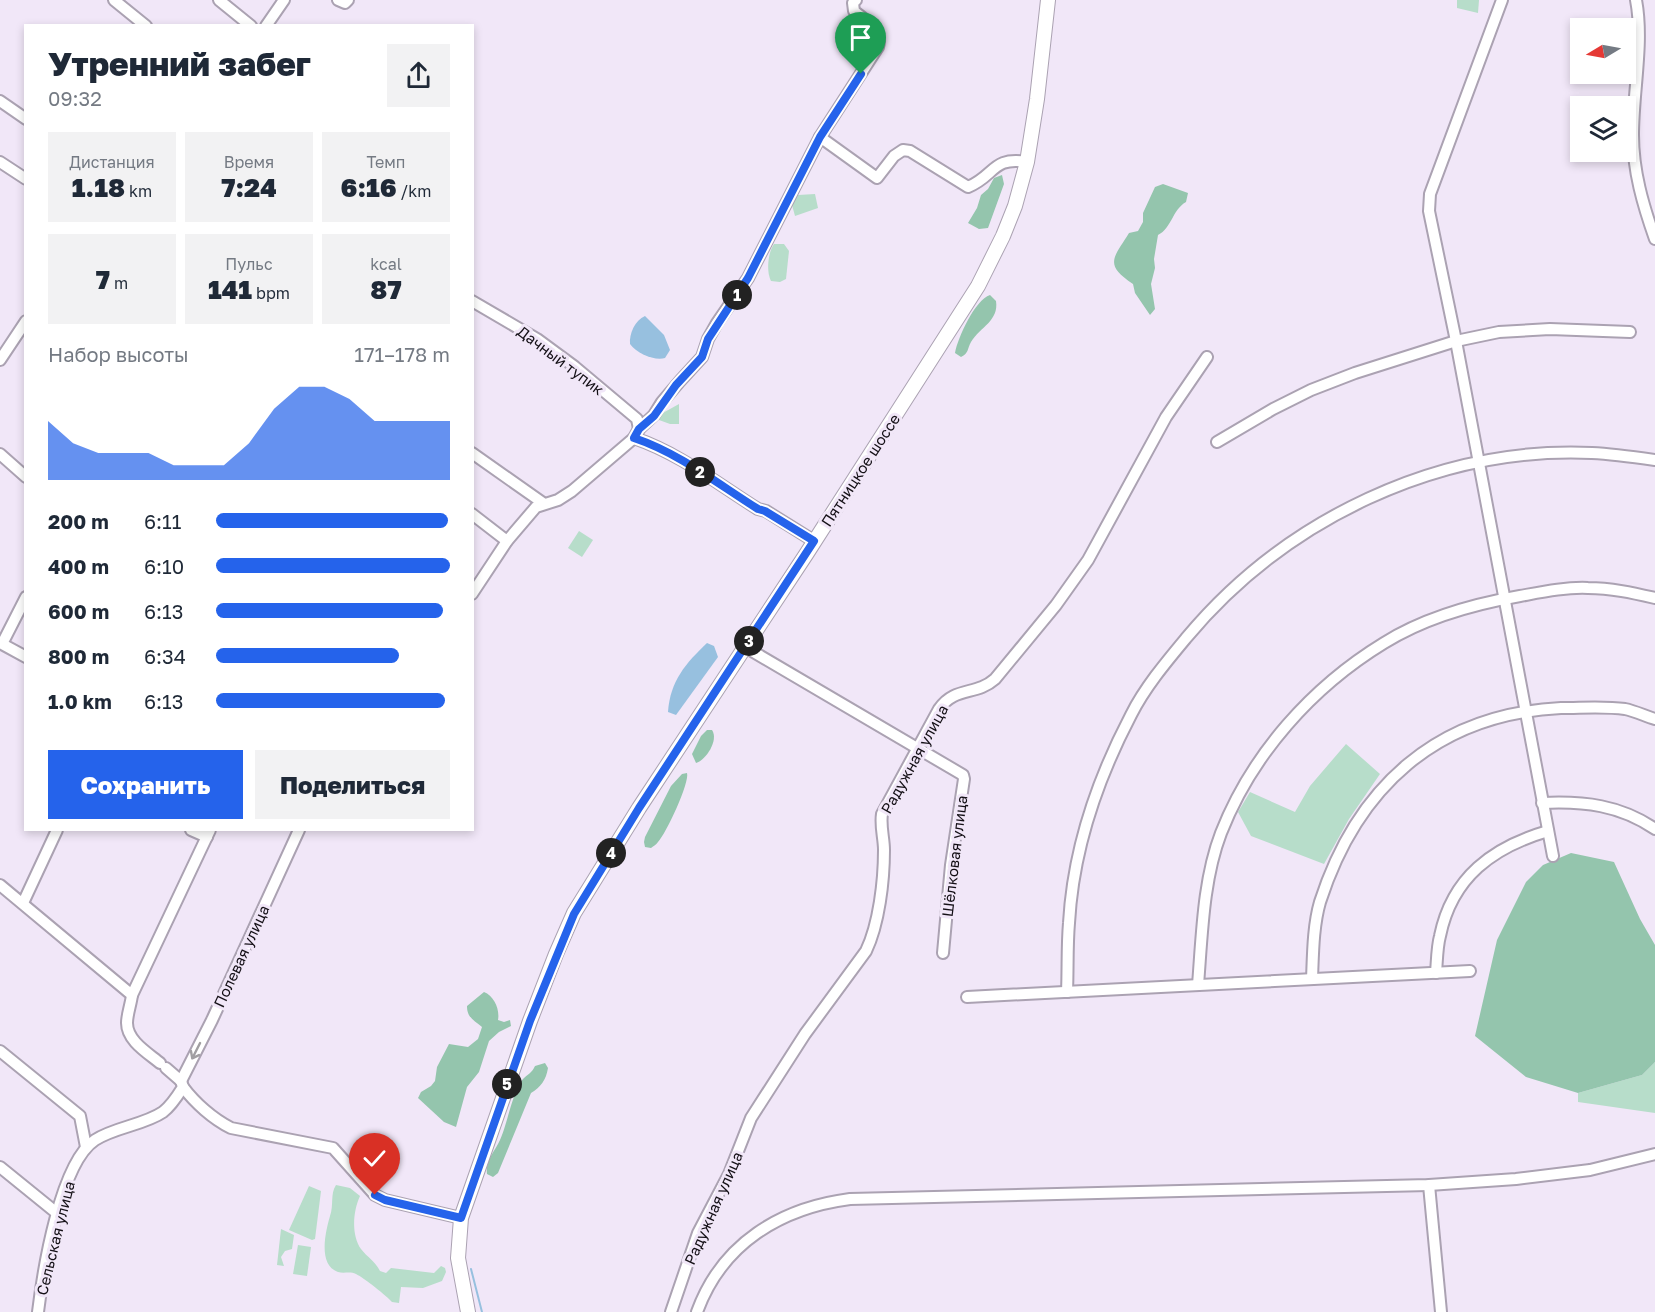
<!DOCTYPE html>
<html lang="ru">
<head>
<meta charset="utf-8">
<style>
	body { margin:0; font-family:"Golos Text",sans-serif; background:#f2f2f3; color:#1f2937; height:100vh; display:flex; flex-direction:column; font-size:22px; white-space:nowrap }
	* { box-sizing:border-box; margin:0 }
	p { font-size:20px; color:#747a83 }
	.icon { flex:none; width:33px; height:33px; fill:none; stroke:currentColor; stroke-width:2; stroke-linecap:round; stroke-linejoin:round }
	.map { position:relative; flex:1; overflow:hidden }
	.sheet { position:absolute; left:24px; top:24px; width:450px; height:807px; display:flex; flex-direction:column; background:#fff; border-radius:0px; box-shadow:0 3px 9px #0003 }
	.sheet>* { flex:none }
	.needle { width:39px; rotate:260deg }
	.fabs { position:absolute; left:1570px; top:18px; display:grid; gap:12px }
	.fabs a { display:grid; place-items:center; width:66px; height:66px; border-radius:0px; background:#fff; box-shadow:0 3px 9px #0003; font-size:30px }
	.pin { position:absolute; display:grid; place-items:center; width:51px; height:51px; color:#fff; margin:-62px -26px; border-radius:50% 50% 50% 0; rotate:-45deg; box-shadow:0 0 6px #0007 }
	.pin .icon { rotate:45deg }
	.km { position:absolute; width:30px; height:30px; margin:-15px; border-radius:50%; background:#222; color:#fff; font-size:16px; line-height:30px; text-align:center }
	.round { display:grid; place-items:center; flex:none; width:63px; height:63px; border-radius:0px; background:#f2f2f3 }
	.head { display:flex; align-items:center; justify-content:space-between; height:102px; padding:0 24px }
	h1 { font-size:33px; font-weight:800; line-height:45px }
	.stats { display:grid; grid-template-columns:repeat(3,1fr); gap:9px; height:102px; padding:6px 24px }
	.stats div { display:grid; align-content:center; border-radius:0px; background:#f2f2f3; text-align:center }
	.stats b { font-size:26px; font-weight:800 }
	.stats small { font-size:16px; font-weight:400 }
	.stats p { font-size:16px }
	.chart { height:168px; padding:12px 24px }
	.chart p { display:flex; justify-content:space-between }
	.chart svg { width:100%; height:108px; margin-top:6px; fill:#2563eb; opacity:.7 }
	.action { display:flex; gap:12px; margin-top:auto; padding:12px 24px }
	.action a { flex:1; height:69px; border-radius:0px; background:#2563eb; color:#fff; font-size:24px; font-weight:800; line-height:69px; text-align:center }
	.action a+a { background:#f2f2f3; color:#1f2937 }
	ul { padding:0 24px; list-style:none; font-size:20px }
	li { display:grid; grid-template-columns:96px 72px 1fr; align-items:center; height:45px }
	li i { height:15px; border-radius:8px; background:#2563eb }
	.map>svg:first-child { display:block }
	.green { fill:#b7ddca }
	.forest { fill:#94c5ad }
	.water { fill:#97c0df }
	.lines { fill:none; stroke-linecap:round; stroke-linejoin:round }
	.stream { stroke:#97c0df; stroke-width:2 }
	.minor-casing { stroke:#aba2b2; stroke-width:14 }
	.major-casing { stroke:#aba2b2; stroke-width:16 }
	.minor { stroke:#fff; stroke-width:10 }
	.major { stroke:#fff; stroke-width:14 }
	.oneway { stroke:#a19fa2 }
	.route-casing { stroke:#fff; stroke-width:12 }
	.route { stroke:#2563eb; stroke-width:8 }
	.labels { text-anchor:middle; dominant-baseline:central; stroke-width:6; stroke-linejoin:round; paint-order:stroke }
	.street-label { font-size:15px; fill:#141016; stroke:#f1e7f8 }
</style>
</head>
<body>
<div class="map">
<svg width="1655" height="1312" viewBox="0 0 1655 1312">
	<rect width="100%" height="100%" fill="#f1e7f8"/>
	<g class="green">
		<polygon points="1457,0 1479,0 1478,13 1457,8"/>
		<polygon points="815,194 818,208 795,216 792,205 798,195"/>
		<path d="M 774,244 L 784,244 L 789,251 L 786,279 L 780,282 L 771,281 C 766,272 768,252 774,244 Z"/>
		<polygon points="679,404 679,424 670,424 659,420 661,414"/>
		<polygon points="579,531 593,540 582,557 568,548"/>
		<polygon points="1346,744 1380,774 1349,819 1324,864 1251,836 1238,812 1250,792 1295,812 1310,786"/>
		<polygon points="1655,1062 1655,1113 1578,1102 1578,1093 1642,1075"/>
		<path d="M 336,1185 L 350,1188 L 360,1196 C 353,1211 351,1235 361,1249 C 367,1257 375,1261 380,1271 L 386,1273 L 391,1268 L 434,1273 L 441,1266 L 445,1268 L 446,1272 L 442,1281 L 423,1288 L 401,1287 L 399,1303 L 392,1302 C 387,1296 364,1278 356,1274 C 350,1271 344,1274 338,1272 C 317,1265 326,1230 330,1216 C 334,1205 330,1194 336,1185 Z"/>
		<polygon points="309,1186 321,1191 315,1239 312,1240 289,1230"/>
		<polygon points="281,1229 294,1235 292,1249 285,1251 281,1257 284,1266 277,1265"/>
		<polygon points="298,1245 311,1247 307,1276 293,1274"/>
	</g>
	<g class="forest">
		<polygon points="1002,175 1004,184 988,228 979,229 968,223 977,208 981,195 988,189 994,178"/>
		<path d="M 1163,184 L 1188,193 L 1186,202 C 1172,210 1172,228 1158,235 L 1154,259 L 1155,268 L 1151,284 L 1155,309 L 1150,315 L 1135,293 L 1133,284 C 1104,264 1113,259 1129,233 L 1138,231 L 1143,222 L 1143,213 L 1155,187 Z"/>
		<path d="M 990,295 L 996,301 C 999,321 980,327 971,342 C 967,349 969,353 961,357 L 955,353 C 958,337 975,300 990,295 Z"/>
		<path d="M 707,730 L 712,730 C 719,740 706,760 696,763 L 692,754 L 701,736 Z"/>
		<path d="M 687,773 C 690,782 666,834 658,842 C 656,845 653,846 651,848 L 645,847 L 644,842 L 645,837 L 671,786 L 682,774 Z"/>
		<polygon points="1571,853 1614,862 1640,919 1655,945 1655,1062 1642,1075 1578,1093 1526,1077 1475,1036 1497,940 1526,882 1543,865"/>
		<path d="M 484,992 C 494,996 500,1009 498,1020 L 504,1022 L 510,1020 L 511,1026 L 499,1032 L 489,1041 L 479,1072 L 467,1087 L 456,1127 L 444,1122 L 418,1098 L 421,1092 L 431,1086 L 435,1081 L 437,1067 L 449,1044 L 468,1047 L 478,1039 L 482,1027 C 474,1020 467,1018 467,1006 Z"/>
		<path d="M 545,1063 L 548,1068 C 546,1080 541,1087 531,1093 L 498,1173 L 493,1177 L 487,1174 C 485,1161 495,1151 500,1140 C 507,1125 513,1090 523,1079 C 528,1074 532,1073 535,1066 Z"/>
	</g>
	<g class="water">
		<path d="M 645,316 L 664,335 L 670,350 L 665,358 C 655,361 637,354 630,344 C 629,334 635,320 645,316 Z"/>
		<path d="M 707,643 L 714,646 L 718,657 L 676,715 L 668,712 C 670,681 686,663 707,643 Z"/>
	</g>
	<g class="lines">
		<polyline class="stream" points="471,1269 482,1312"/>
		<g class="minor-casing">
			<g id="minor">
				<polyline points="114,0 146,26"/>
				<polyline points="219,0 251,26"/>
				<polyline points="338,0 345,3 348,0"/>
				<polyline points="1502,0 1430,194 1429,211 1456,341 1553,856"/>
				<path d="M 1636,0 C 1644,42 1633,91 1633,135 C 1633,171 1643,205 1655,239"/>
				<polyline points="266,26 284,0"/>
				<polyline points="0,101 26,119"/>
				<path d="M 820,137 L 877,178 L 894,156 L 903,150 L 910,151 L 968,187 C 995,176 992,156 1027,162"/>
				<polyline points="0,162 26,179"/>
				<polyline points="472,301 537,339 575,367 637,419 639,429"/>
				<polyline points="0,360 26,321"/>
				<path d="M 634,438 C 679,453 718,484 758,509 L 766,511 L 814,541"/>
				<polyline points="1217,442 1273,409 1311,390 1355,373 1456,341 1499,332 1550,329 1630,332"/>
				<polyline points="472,453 543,503"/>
				<polyline points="0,454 26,477"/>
				<polyline points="472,514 507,541"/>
				<path d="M 472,594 L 507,541 L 536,507 L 558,500 L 572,491 L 634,438 L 639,429 L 654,415 L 662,402 L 680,381 L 702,357 L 708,339 L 717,323 L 748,278 L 820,137 L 878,47 C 883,30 866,21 854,11 L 853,3 L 856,0"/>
				<polyline points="26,597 2,644 26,657"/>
				<polyline points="745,647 963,775 964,779 951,865 943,953"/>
				<path d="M 1542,803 C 1584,801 1620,805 1655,829"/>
				<polyline points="191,830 207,837"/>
				<path d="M 0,885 L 132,995 C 131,1004 127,1014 127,1023 C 127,1041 148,1053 160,1063"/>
				<polyline points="23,903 57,830"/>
				<path d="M 1436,973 C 1437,961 1437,947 1440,936 C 1452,877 1493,847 1548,831"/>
				<path d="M 1312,979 C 1313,955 1313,926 1320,902 C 1357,787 1437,714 1561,708 C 1582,708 1604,706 1625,709 C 1635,711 1645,716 1655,719"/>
				<path d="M 1198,985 C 1202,935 1203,880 1221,833 C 1252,754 1312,687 1384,643 C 1424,618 1474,604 1520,596 C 1542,592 1566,587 1588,588 C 1611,588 1633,593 1655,598"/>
				<path d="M 1067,992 C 1068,969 1067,946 1069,923 C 1073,851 1098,778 1131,715 C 1145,687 1167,661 1187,637 C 1285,520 1437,446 1592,453 C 1613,454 1634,457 1655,460"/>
				<polyline points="132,995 210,830"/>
				<polyline points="967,997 1470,971"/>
				<polyline points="0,1051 80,1116 86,1147"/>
				<polyline points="166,1068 181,1081"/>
				<polyline points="181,1081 212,1020 299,830"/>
				<path d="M 183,1087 C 195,1103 213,1119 231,1128 L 333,1148 L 375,1195 L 385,1200 L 461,1218"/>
				<polyline points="0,1167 58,1214"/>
				<polyline points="1429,1185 1441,1312"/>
				<path d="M 38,1312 C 43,1271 60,1163 95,1140 C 115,1127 144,1125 163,1112 C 172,1105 178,1095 183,1087 L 181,1081"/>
				<path d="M 671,1312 L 698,1233 L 729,1174 L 751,1118 L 805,1034 L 866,951 C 879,924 884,881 884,850 C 884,838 880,826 882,814 L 939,709 C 955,686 976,696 995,679 L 1056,605 L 1088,560 L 1166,417 L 1207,357"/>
				<path d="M 697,1312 C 722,1243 781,1208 850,1199 L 1429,1185 L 1516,1179 L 1590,1170 L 1655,1154"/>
			</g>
		</g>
		<g class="major-casing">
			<polyline id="major" points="468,1312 458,1258 461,1218 530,1021 556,954 574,913 639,808 807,553 978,286 1003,236 1015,206 1027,162 1037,99 1048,0"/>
		</g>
		<use href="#minor" class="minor"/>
		<use href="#major" class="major"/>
	</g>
	<defs><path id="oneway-shaft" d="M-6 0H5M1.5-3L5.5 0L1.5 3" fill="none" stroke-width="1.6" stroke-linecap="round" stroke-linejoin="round" transform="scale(1.5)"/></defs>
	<use class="oneway" href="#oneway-shaft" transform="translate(196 1051) rotate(117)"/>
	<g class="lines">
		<g class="route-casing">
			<path id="route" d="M 375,1195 L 385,1200 L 461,1218 L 530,1021 L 574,914 L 639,808 L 814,541 L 765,511 L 758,509 C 718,484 679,453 634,438 L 639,429 L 654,416 L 676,385 L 702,357 L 708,339 L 748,278 L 820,137 L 861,74"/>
		</g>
		<use href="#route" class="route"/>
	</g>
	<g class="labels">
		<g class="street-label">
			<text transform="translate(561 360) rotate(37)">Дачный тупик</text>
			<text transform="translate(860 470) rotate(-57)">Пятницкое шоссе</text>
			<text transform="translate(914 759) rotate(-61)">Радужная улица</text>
			<text transform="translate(954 856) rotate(-83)">Шёлковая улица</text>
			<text transform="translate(241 956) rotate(-65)">Полевая улица</text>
			<text transform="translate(713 1208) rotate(-66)">Радужная улица</text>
			<text transform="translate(55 1238) rotate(-76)">Сельская улица</text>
		</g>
	</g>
</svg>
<div class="fabs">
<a><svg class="needle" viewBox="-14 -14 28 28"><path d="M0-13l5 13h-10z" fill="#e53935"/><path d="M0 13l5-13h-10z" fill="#747a83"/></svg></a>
<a><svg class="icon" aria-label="layers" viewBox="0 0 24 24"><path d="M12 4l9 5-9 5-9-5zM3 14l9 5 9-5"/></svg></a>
</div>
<div class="pin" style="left:861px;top:74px;background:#1e9e55"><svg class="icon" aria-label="arrive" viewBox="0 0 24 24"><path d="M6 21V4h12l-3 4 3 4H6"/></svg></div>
<div class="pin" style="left:375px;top:1195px;background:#d93025"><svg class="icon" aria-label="check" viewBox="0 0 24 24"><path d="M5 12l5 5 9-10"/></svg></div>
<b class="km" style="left:737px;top:295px">1</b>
<b class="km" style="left:700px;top:472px">2</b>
<b class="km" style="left:749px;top:641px">3</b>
<b class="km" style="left:611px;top:853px">4</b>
<b class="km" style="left:507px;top:1084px">5</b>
<section class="sheet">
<div class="head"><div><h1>Утренний забег</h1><p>09:32</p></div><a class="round"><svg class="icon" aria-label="share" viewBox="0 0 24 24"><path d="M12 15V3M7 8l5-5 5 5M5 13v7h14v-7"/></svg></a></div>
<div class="stats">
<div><p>Дистанция</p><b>1.18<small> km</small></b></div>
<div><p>Время</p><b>7:24</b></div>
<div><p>Темп</p><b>6:16<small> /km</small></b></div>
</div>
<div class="stats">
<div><b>7<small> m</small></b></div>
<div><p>Пульс</p><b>141<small> bpm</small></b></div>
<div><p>kcal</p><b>87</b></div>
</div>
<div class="chart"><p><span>Набор высоты</span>171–178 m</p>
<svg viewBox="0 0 160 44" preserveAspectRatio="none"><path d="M0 44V20L10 29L20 33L30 33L40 33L50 38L60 38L70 38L80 29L90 15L100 6L110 6L120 11L130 20L140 20L150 20L160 20V44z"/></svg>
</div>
<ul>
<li><b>200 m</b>6:11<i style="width:99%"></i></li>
<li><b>400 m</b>6:10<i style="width:100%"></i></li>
<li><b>600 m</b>6:13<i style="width:97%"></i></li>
<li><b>800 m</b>6:34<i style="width:78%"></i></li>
<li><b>1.0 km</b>6:13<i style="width:98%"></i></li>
</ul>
<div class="action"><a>Сохранить</a><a>Поделиться</a></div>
</section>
</div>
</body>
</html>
